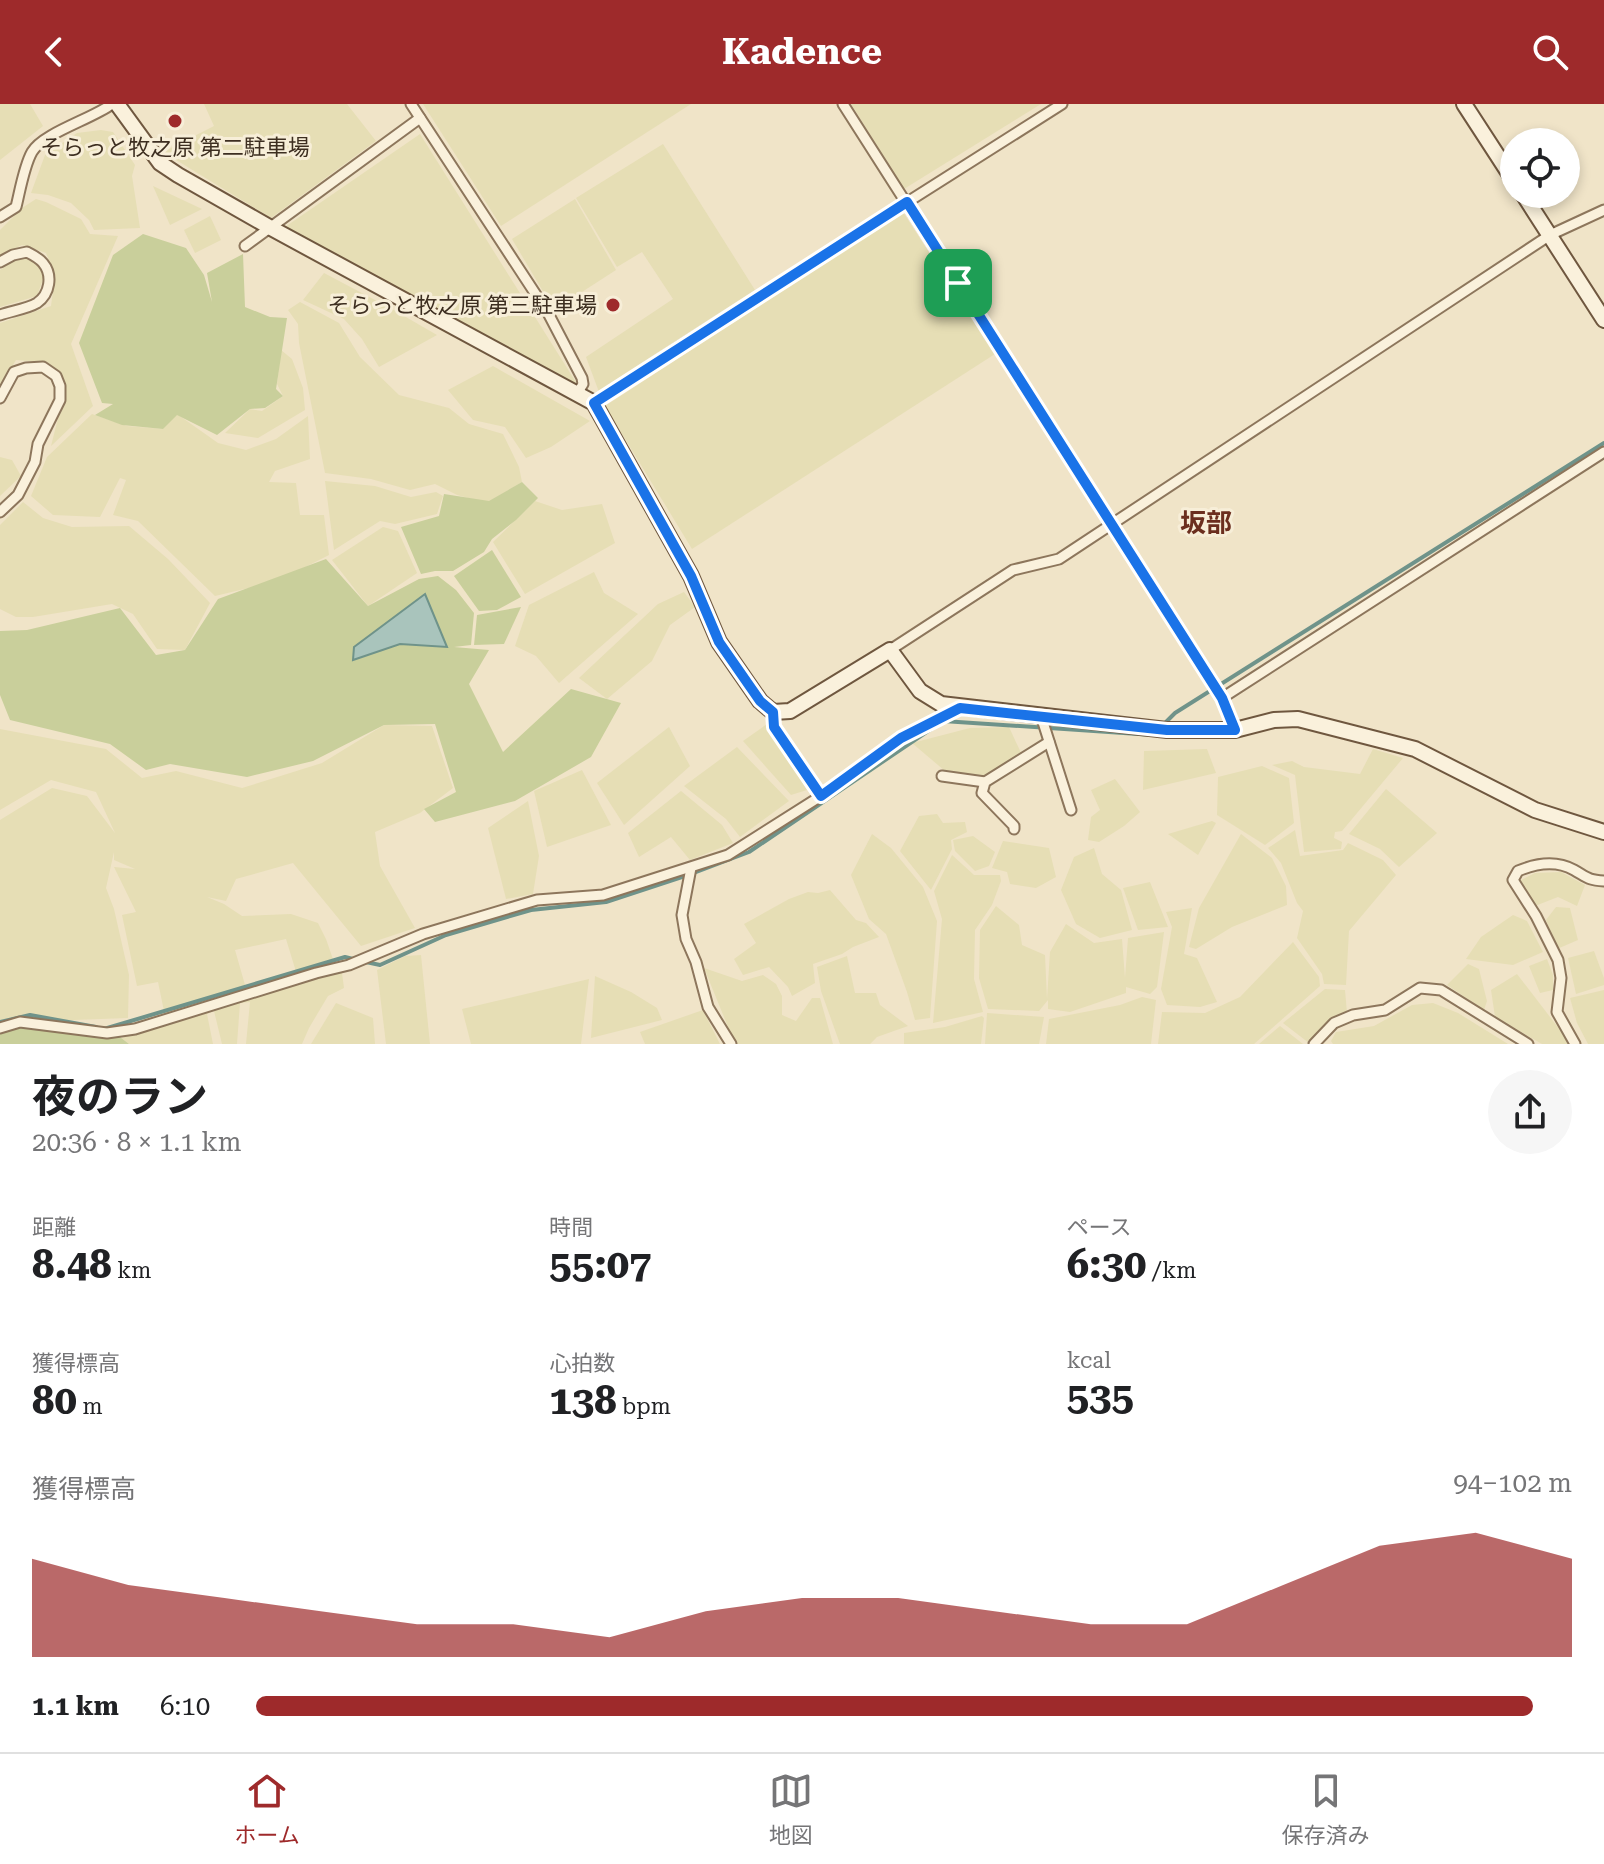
<!DOCTYPE html>
<html lang="ja">
<head>
<meta charset="utf-8">
<style>
	body { margin:0; font-family:"Roboto Serif","Noto Sans JP",serif; background:#f6f6f6; color:#202124; height:100vh; display:flex; flex-direction:column; font-size:30px; white-space:nowrap }
	* { box-sizing:border-box; margin:0 }
	p { font-size:26px; color:#757577 }
	.icon { flex:none; width:44px; height:44px; fill:none; stroke:currentColor; stroke-width:2; stroke-linecap:round; stroke-linejoin:round }
	.map { position:relative; height:940px; overflow:hidden }
	.details { display:flex; flex-direction:column; background:#fff; flex:1 }
	.details>* { flex:none }
	.tools { position:absolute; left:1500px; top:24px; display:grid; gap:16px }
	.tools a { display:grid; place-items:center; width:80px; height:80px; border-radius:50%; background:#fff; box-shadow:0 4px 12px #0003; font-size:40px }
	.pin { position:absolute; display:grid; place-items:center; width:68px; height:68px; color:#fff; margin:-34px; border-radius:16px; box-shadow:0 4px 12px #0006 }
	.round { display:grid; place-items:center; flex:none; width:84px; height:84px; border-radius:42px; background:#f6f6f6 }
	.overview { display:flex; align-items:center; justify-content:space-between; height:136px; padding:0 32px }
	h1 { font-size:44px; font-weight:700; line-height:60px }
	.metrics { display:grid; grid-template-columns:repeat(3,1fr); gap:12px; height:136px; padding:8px 32px }
	.metrics div { display:grid; align-content:center }
	.metrics b { font-size:40px; font-weight:700 }
	.metrics small { font-size:22px; font-weight:400 }
	.metrics p { font-size:22px }
	.chart { height:224px; padding:16px 32px }
	.chart p { display:flex; justify-content:space-between }
	.chart svg { width:100%; height:144px; margin-top:8px; fill:#9e2a2b; opacity:.7 }
	ul { padding:0 32px; list-style:none; font-size:26px }
	li { display:grid; grid-template-columns:128px 96px 1fr; align-items:center; height:60px }
	li i { height:20px; border-radius:10px; background:#9e2a2b }
	header { display:flex; justify-content:space-between; align-items:center; height:104px; padding:0 32px; background:#9e2a2b; color:#fff; font-size:36px; font-weight:700 }
	.tab-bar { display:flex; justify-content:space-around; align-items:center; height:112px; border-top:2px solid #e0e0e0; background:#fff; font-size:22px; color:#757577 }
	.tab-bar a { display:grid; justify-items:center; gap:4px }
	.tab-bar .on { color:#9e2a2b }
	.map>svg:first-child { display:block }
	.farmland { fill:#e6deb5 }
	.green { fill:#c9cf9b; fill-rule:evenodd }
	.water { fill:#a9c4bc; stroke:#6f938a; stroke-width:2 }
	.lines { fill:none; stroke-linecap:round; stroke-linejoin:round }
	.stream { stroke:#6f938a; stroke-width:4 }
	.street-casing { stroke:#8d765c; stroke-width:13 }
	.secondary-casing { stroke:#6f573f; stroke-width:18 }
	.street { stroke:#faf1dc; stroke-width:9 }
	.secondary { stroke:#faf1dc; stroke-width:14 }
	.route-casing { stroke:#fff; stroke-width:16 }
	.route { stroke:#1a73e8; stroke-width:10 }
	.poi-dot { fill:#9e2a2b; stroke:#f7eed8; stroke-width:3 }
	.labels { text-anchor:middle; dominant-baseline:central; stroke-width:6; stroke-linejoin:round; paint-order:stroke }
	.poi-label { font-size:22px; fill:#3d2e20; stroke:#f7eed8 }
	.quarter-label { font-size:26px; font-weight:bold; fill:#6b2e1e; stroke:#f7eed8 }
</style>
</head>
<body>
<header><svg class="icon" aria-label="back" viewBox="0 0 24 24"><path d="M15 5l-7 7 7 7"/></svg>Kadence<svg class="icon" aria-label="search" viewBox="0 0 24 24"><circle cx="10" cy="10" r="6"/><path d="M15 15l6 6"/></svg></header>
<div class="map">
<svg width="1604" height="940" viewBox="0 0 1604 940">
	<rect width="100%" height="100%" fill="#f0e4c8"/>
	<g class="farmland">
		<polygon points="0,0 30,0 43,22 0,56"/>
		<polygon points="204,0 347,0 376,37 271,114 163,48 214,22"/>
		<polygon points="423,0 691,0 501,122"/>
		<polygon points="851,0 1041,0 904,85"/>
		<polygon points="101,26 113,28 135,61 132,72 140,124 94,126 89,116 71,99 48,91 31,89 45,51 77,29"/>
		<polygon points="420,30 579,283 285,123"/>
		<polygon points="663,40 755,186 599,288 586,253 673,195 642,148 617,163 576,94"/>
		<polygon points="153,82 202,105 170,121"/>
		<polygon points="36,95 46,98 81,115 90,130 118,132 71,240 93,302 51,342 65,286 57,268 42,258 16,256 0,282 0,219 51,202 55,171 46,149 22,141 0,152 0,126 22,104"/>
		<polygon points="575,95 616,166 554,206 512,135"/>
		<polygon points="903,108 995,250 692,445 605,302"/>
		<polygon points="210,112 221,136 195,149 184,126"/>
		<polygon points="18,154 29,154 42,162 45,170 37,192 0,203 0,166"/>
		<polygon points="324,169 392,205 437,231 379,263 362,235 344,215 303,196"/>
		<polygon points="300,198 339,219 360,253 399,291 449,304 469,320 503,330 519,363 522,378 487,399 457,391 435,380 410,386 371,375 325,369 299,239 298,220 288,206"/>
		<polygon points="281,246 292,255 303,284 305,306 258,334 225,329 250,305 262,307 283,292 277,280"/>
		<polygon points="493,262 590,317 551,343 526,354 505,323 473,316 448,286"/>
		<polygon points="92,310 127,322 163,325 177,310 218,339 246,346 276,335 308,312 310,355 275,367 269,378 296,379 300,411 324,411 329,451 278,477 215,492 138,417 113,411 126,376 120,374 100,413 53,411 31,392 47,353"/>
		<polygon points="0,353 12,356 21,372 0,392"/>
		<polygon points="325,377 375,382 411,393 436,388 443,392 437,410 395,420 380,417 334,446"/>
		<polygon points="535,397 562,406 602,400 615,439 525,490 493,438"/>
		<polygon points="23,398 43,414 72,423 129,422 168,455 210,499 185,546 157,545 133,510 112,500 33,513 16,513 0,505 0,421"/>
		<polygon points="383,423 398,427 417,469 368,502 332,456"/>
		<polygon points="594,468 604,489 638,510 559,579 536,552 515,542 529,501"/>
		<polygon points="684,488 695,503 670,521 652,557 607,595 579,574 658,500"/>
		<polygon points="767,620 807,686 791,691 743,637"/>
		<polygon points="384,621 432,622 453,684 420,709 375,728 380,762 415,824 361,842 293,759 236,775 226,797 207,793 224,800 242,812 291,810 318,819 326,835 335,861 297,871 286,835 235,846 245,881 165,912 158,878 137,882 122,811 136,808 114,763 135,765 114,756 114,748 106,784 114,805 129,871 128,914 20,918 0,917 0,716 52,684 87,692 115,729 96,688 51,676 0,706 0,625 106,645 142,674 176,667 242,684 322,659"/>
		<polygon points="669,623 690,662 624,721 597,679"/>
		<polygon points="1009,623 1022,651 988,675 945,667 912,639 970,624"/>
		<polygon points="737,643 789,697 740,733 726,715 684,682"/>
		<polygon points="1207,645 1216,669 1143,686 1144,647"/>
		<polygon points="1373,645 1403,654 1342,727 1335,728 1334,734 1342,738 1341,745 1304,748 1295,671 1272,661 1292,657 1304,663 1360,670"/>
		<polygon points="1262,662 1289,674 1294,719 1265,741 1217,711 1218,673"/>
		<polygon points="582,666 611,721 547,743 534,687"/>
		<polygon points="1115,675 1140,708 1124,722 1099,738 1088,736 1091,713 1100,706 1091,686"/>
		<polygon points="1386,685 1437,729 1399,763 1380,745 1349,730"/>
		<polygon points="681,687 722,721 733,739 690,756 671,733 639,753 628,729"/>
		<polygon points="528,697 539,752 533,790 506,795 488,724"/>
		<polygon points="937,710 943,719 965,718 967,728 951,736 952,745 931,786 900,747 919,712"/>
		<polygon points="1212,717 1216,719 1198,751 1168,730"/>
		<polygon points="1295,726 1300,752 1343,746 1348,739 1383,756 1396,771 1349,827 1346,881 1324,880 1322,870 1297,834 1303,807 1297,799 1281,759 1268,744"/>
		<polygon points="872,730 891,744 923,783 937,817 930,914 915,916 907,888 886,830 869,815 851,771"/>
		<polygon points="1241,730 1272,754 1286,782 1287,801 1232,823 1196,845 1189,843 1199,804"/>
		<polygon points="973,732 995,748 989,762 975,767 955,747 953,736"/>
		<polygon points="1003,737 1049,744 1056,773 1036,784 1010,780 1007,768 992,764"/>
		<polygon points="1094,744 1102,770 1121,786 1132,826 1100,834 1076,820 1061,786 1074,753"/>
		<polygon points="952,751 974,771 1000,771 1001,777 992,801 975,826 974,875 983,908 933,919 942,815 934,787"/>
		<polygon points="1561,768 1585,781 1577,802 1558,793 1535,802 1519,777 1535,769"/>
		<polygon points="1150,778 1168,823 1138,826 1123,784"/>
		<polygon points="830,786 856,816 866,819 879,833 853,843 842,850 813,860 815,879 792,892 788,883 769,863 743,871 734,855 756,839 744,820 789,795 808,788 818,789"/>
		<polygon points="996,802 1019,821 1022,841 1045,851 1047,895 1050,848 1066,820 1094,839 1122,835 1125,874 1128,834 1164,828 1157,883 1150,890 1126,883 1126,889 1070,908 1048,905 1048,896 1039,907 988,905 979,874 980,826"/>
		<polygon points="1556,803 1570,804 1578,836 1557,845 1546,816"/>
		<polygon points="1192,804 1184,850 1197,854 1217,898 1200,903 1167,901 1161,885 1172,823 1166,808"/>
		<polygon points="1513,811 1527,817 1543,848 1513,861 1466,855 1481,833"/>
		<polygon points="1293,838 1319,873 1320,882 1254,940 1158,940 1162,908 1205,909 1240,893"/>
		<polygon points="1594,847 1604,874 1604,881 1576,890 1568,854"/>
		<polygon points="421,851 430,940 386,940 377,866 405,852"/>
		<polygon points="847,852 855,889 876,889 880,901 908,922 877,933 870,940 840,940 821,887 817,863"/>
		<polygon points="1547,855 1553,871 1553,886 1540,889 1529,862"/>
		<polygon points="1468,860 1479,865 1487,897 1484,906 1447,881"/>
		<polygon points="704,864 742,877 763,871 776,880 782,892 782,911 796,917 812,894 820,894 833,940 735,940"/>
		<polygon points="339,865 342,869 344,884 328,892 309,924 302,940 246,940 250,898 240,899 237,940 222,940 214,907 207,910 213,940 129,940 121,934"/>
		<polygon points="1517,870 1570,939 1569,940 1542,940 1495,913 1491,886"/>
		<polygon points="595,872 631,888 657,904 662,916 591,934"/>
		<polygon points="589,875 581,940 471,940 462,905"/>
		<polygon points="1325,885 1345,886 1347,909 1331,916 1309,939 1283,919"/>
		<polygon points="1604,886 1604,940 1588,940 1577,919 1570,894"/>
		<polygon points="1142,893 1156,896 1151,940 1046,940 1049,915 1120,901"/>
		<polygon points="336,899 373,914 375,940 311,940"/>
		<polygon points="1433,899 1458,909 1508,940 1333,940 1331,937 1336,928 1374,922 1412,901"/>
		<polygon points="703,906 720,940 645,940 640,928"/>
		<polygon points="987,909 1044,913 1039,940 985,940"/>
		<polygon points="982,912 984,914 981,940 904,940 904,929 945,923"/>
		<polygon points="1280,922 1303,940 1259,940"/>
	</g>
	<g class="green">
		<polygon points="143,130 186,144 204,171 212,198 207,169 243,150 245,203 270,213 287,214 276,285 283,292 265,304 250,305 217,331 177,311 163,325 122,321 95,311 113,300 102,299 79,239 113,151"/>
		<polygon points="522,378 538,394 516,416 492,435 484,448 453,467 435,467 421,470 401,423 439,412 444,390 489,397"/>
		<polygon points="492,446 521,493 497,506 479,507 454,472"/>
		<path d="M 326,455 L 368,502 L 419,475 L 438,472 L 456,486 L 474,509 L 471,541 L 454,543 L 489,546 L 469,580 L 503,648 L 571,585 L 621,599 L 591,653 L 515,697 L 435,718 L 424,705 L 456,688 L 435,620 L 384,621 L 313,657 L 247,673 L 170,660 L 146,666 L 110,640 L 10,616 L 0,591 L 0,527 L 27,526 L 120,504 L 156,551 L 185,546 L 218,495 ZM 425,490 L 447,542 L 400,540 L 354,544 Z"/>
		<polygon points="521,503 504,540 474,541 477,511"/>
		<polygon points="0,919 116,930 129,940 0,940"/>
	</g>
	<polygon class="water" points="425,490 447,543 400,540 353,556 354,543"/>
	<g class="lines">
		<g class="stream">
			<polyline points="1162,622 1175,609 1604,339"/>
			<polyline points="366,858 380,861 446,831 531,806 606,798 691,770 749,748 943,617 1153,631"/>
			<polyline points="0,918 30,911 96,923"/>
			<polyline points="104,925 345,853 357,856"/>
		</g>
		<g class="street-casing">
			<g id="street">
				<polyline points="411,0 548,209 582,274 583,280 577,290"/>
				<polyline points="843,0 1221,592 1235,626"/>
				<path d="M 0,113 L 16,103 C 20,87 24,62 32,48 C 43,29 92,15 112,0"/>
				<polyline points="245,142 420,14"/>
				<path d="M 0,158 L 13,151 L 27,148 C 33,151 39,154 43,159 C 53,171 50,190 37,199 C 27,205 11,207 0,211"/>
				<polyline points="0,294 14,268 26,264 43,263 56,272 60,282 60,296 38,340 35,358 18,391 0,408"/>
				<polyline points="594,299 679,243 1062,0"/>
				<polyline points="890,546 1013,466 1059,455 1550,131 1604,106"/>
				<polyline points="1222,594 1604,348"/>
				<polyline points="773,608 774,623 821,692"/>
				<polyline points="1041,612 1071,706"/>
				<polyline points="942,672 985,678"/>
				<polyline points="1014,725 1014,722 982,689 985,678 1049,638"/>
				<polyline points="691,764 682,811 686,835 696,858 708,903 731,940"/>
				<polyline points="0,924 20,918 107,929 135,925 316,869 349,861 423,830 537,796 603,791 728,751 821,692 901,634 960,604"/>
				<polyline points="1314,940 1334,919 1353,911 1385,906 1420,884 1441,886 1528,940"/>
				<path d="M 1575,940 L 1557,908 L 1561,874 L 1558,856 L 1536,812 L 1513,776 L 1518,767 C 1537,759 1556,756 1574,766 C 1588,774 1588,776 1604,777"/>
			</g>
		</g>
		<g class="secondary-casing">
			<g id="secondary">
				<polyline points="117,0 160,59 178,71 271,124 594,299 691,472 719,538 760,597 773,608 790,607 890,546 920,587 941,600 1167,626 1235,626 1274,616 1298,615 1415,645 1535,706 1604,728"/>
				<polyline points="1464,0 1514,77"/>
				<polyline points="1523,90 1604,216"/>
			</g>
		</g>
		<use href="#street" class="street"/>
		<use href="#secondary" class="secondary"/>
	</g>
	<g class="lines">
		<g class="route-casing">
			<polygon id="route" points="907,98 1222,594 1235,626 1167,626 960,604 901,634 821,692 774,623 773,608 760,597 719,538 691,472 594,299"/>
		</g>
		<use href="#route" class="route"/>
	</g>
	<g class="poi-dot">
		<circle cx="175" cy="17" r="8"/>
		<circle cx="613" cy="201" r="8"/>
	</g>
	<g class="labels">
		<g class="poi-label">
			<text x="175" y="43">そらっと牧之原 第二駐車場</text>
			<text x="597" y="201" text-anchor="end">そらっと牧之原 第三駐車場</text>
		</g>
		<g class="quarter-label">
			<text x="1206" y="419">坂部</text>
		</g>
	</g>
</svg>
<div class="tools">
<a><svg class="icon" aria-label="locate" viewBox="0 0 24 24"><circle cx="12" cy="12" r="6"/><path d="M12 2v4M12 18v4M2 12h4M18 12h4"/></svg></a>
</div>
<div class="pin" style="left:958px;top:179px;background:#1e9e55"><svg class="icon" aria-label="arrive" viewBox="0 0 24 24"><path d="M6 21V4h12l-3 4 3 4H6"/></svg></div>
</div>
<section class="details">
<div class="overview"><div><h1>夜のラン</h1><p>20:36 · 8 × 1.1 km</p></div><a class="round"><svg class="icon" aria-label="share" viewBox="0 0 24 24"><path d="M12 15V3M7 8l5-5 5 5M5 13v7h14v-7"/></svg></a></div>
<div class="metrics">
<div><p>距離</p><b>8.48<small> km</small></b></div>
<div><p>時間</p><b>55:07</b></div>
<div><p>ペース</p><b>6:30<small> /km</small></b></div>
</div>
<div class="metrics">
<div><p>獲得標高</p><b>80<small> m</small></b></div>
<div><p>心拍数</p><b>138<small> bpm</small></b></div>
<div><p>kcal</p><b>535</b></div>
</div>
<div class="chart"><p><span>獲得標高</span>94–102 m</p>
<svg viewBox="0 0 160 44" preserveAspectRatio="none"><path d="M0 44V14L10 22L20 26L30 30L40 34L50 34L60 38L70 30L80 26L90 26L100 30L110 34L120 34L130 22L140 10L150 6L160 14V44z"/></svg>
</div>
<ul>
<li><b>1.1 km</b>6:10<i style="width:97%"></i></li>
</ul>
</section>
<nav class="tab-bar">
<a class="on"><svg class="icon" aria-label="home" viewBox="0 0 24 24"><path d="M3 11l9-7 9 7M6 9v11h12V9"/></svg>ホーム</a>
<a><svg class="icon" aria-label="map" viewBox="0 0 24 24"><path d="M3 6l6-2 6 2 6-2v14l-6 2-6-2-6 2zM9 4v14M15 6v14"/></svg>地図</a>
<a><svg class="icon" aria-label="saved" viewBox="0 0 24 24"><path d="M7 4h10v16l-5-4-5 4z"/></svg>保存済み</a>
</nav>
</body>
</html>
